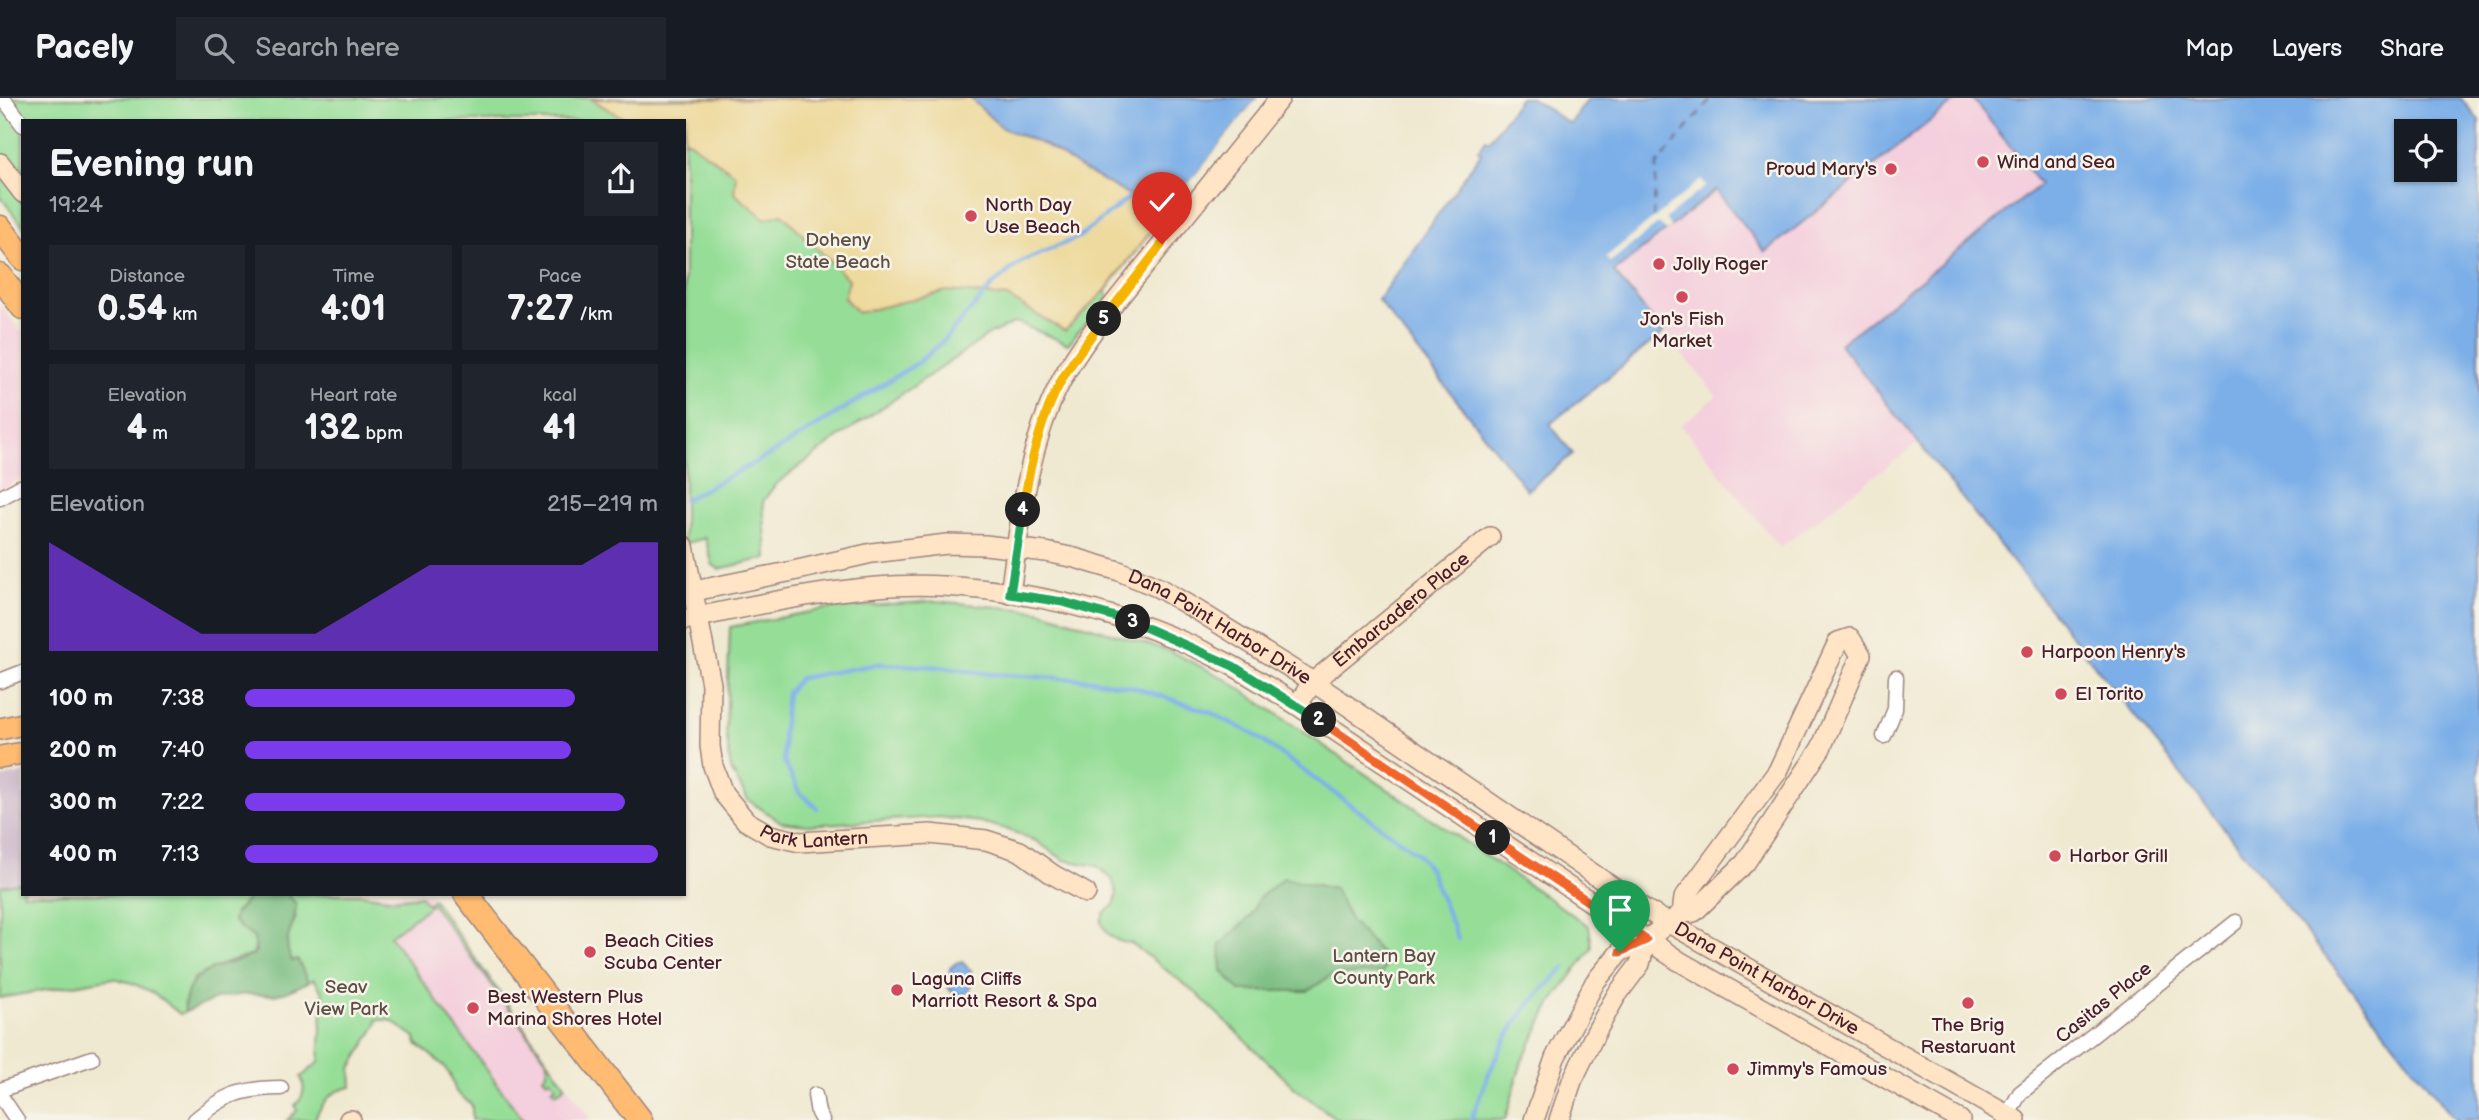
<!DOCTYPE html>
<html lang="en">
<head>
<meta charset="utf-8">
<style>
	body { margin:0; font-family:"Balsamiq Sans",sans-serif; background:#20242c; color:#f1f3f6; height:100vh; display:flex; flex-direction:column; font-size:26px; white-space:nowrap }
	* { box-sizing:border-box; margin:0 }
	p { font-size:23px; color:#9ea1a6 }
	.icon { flex:none; width:38px; height:38px; fill:none; stroke:currentColor; stroke-width:2; stroke-linecap:round; stroke-linejoin:round }
	.map { position:relative; flex:1; overflow:hidden }
	.sheet { position:absolute; left:21px; top:21px; width:665px; height:777px; display:flex; flex-direction:column; background:#171b24; border-radius:0px; box-shadow:0 2px 5px #0004 }
	.sheet>* { flex:none }
	.buttons { position:absolute; left:2394px; top:21px; display:grid; gap:14px }
	.buttons a { display:grid; place-items:center; width:63px; height:63px; border-radius:0px; background:#171b24; box-shadow:0 2px 5px #0004; font-size:35px }
	.pin { position:absolute; display:grid; place-items:center; width:60px; height:60px; color:#fff; margin:-72px -30px; border-radius:50% 50% 50% 0; rotate:-45deg; box-shadow:0 0 7px #0007 }
	.pin .icon { rotate:45deg }
	.km { position:absolute; width:35px; height:35px; margin:-18px; border-radius:50%; background:#222; color:#fff; font-size:19px; line-height:35px; text-align:center }
	.round { display:grid; place-items:center; flex:none; width:74px; height:74px; border-radius:0px; background:#20242c }
	.head { display:flex; align-items:center; justify-content:space-between; height:119px; padding:0 28px }
	h1 { font-size:38px; font-weight:800; line-height:52px }
	.metrics { display:grid; grid-template-columns:repeat(3,1fr); gap:10px; height:119px; padding:7px 28px }
	.metrics div { display:grid; align-content:center; border-radius:0px; background:#20242c; text-align:center }
	.metrics b { font-size:35px; font-weight:800 }
	.metrics small { font-size:19px; font-weight:400 }
	.metrics p { font-size:19px }
	.chart { height:196px; padding:14px 28px }
	.chart p { display:flex; justify-content:space-between }
	.chart svg { width:100%; height:126px; margin-top:7px; fill:#7c3aed; opacity:.7 }
	ul { padding:0 28px; list-style:none; font-size:23px }
	li { display:grid; grid-template-columns:112px 84px 1fr; align-items:center; height:52px }
	li i { height:18px; border-radius:9px; background:#7c3aed }
	header { display:flex; align-items:center; gap:42px; box-sizing:border-box; height:98px; padding:0 35px; background:#171b24; border-bottom:2px solid #363941 }
	header strong { font-size:33px }
	nav { display:flex; gap:38px; margin-inline-start:auto; font-size:24px }
	.search { width:490px; height:63px; background:#20242c; display:flex; align-items:center; gap:18px; box-sizing:border-box; padding:0 24px; border-radius:0px; color:#9ea1a6; font-size:26px }
	.map>svg:first-child { display:block }
	.built { fill:#f4cfdd }
	.industrial { fill:#d0bdcd }
	.green { fill:#96de98; stroke:#707e62; stroke-width:2 }
	.forest { fill:#78bd80; stroke:#616e56; stroke-width:2 }
	.sand { fill:#eeda9e; stroke:#9c7c64; stroke-width:2 }
	.water { fill:#7cafe8; stroke:#63678a; stroke-width:2; fill-rule:evenodd }
	.pier { fill:#f0e9d1 }
	.lines { fill:none; stroke-linecap:round; stroke-linejoin:round }
	.stream { stroke:#7cafe8; stroke-width:4.5 }
	.ferry { stroke:#5c516d; stroke-width:2; stroke-dasharray:9 7; stroke-linecap:butt }
	.street-casing { stroke:#9d847e; stroke-width:17 }
	.secondary-casing { stroke:#9d847e; stroke-width:22 }
	.primary-casing { stroke:#9d847e; stroke-width:24 }
	.highway-casing { stroke:#9d847e; stroke-width:27 }
	.street { stroke:#fff; stroke-width:14 }
	.secondary { stroke:#ffe4c6; stroke-width:19 }
	.primary { stroke:#febb71; stroke-width:21 }
	.highway { stroke:#febb71; stroke-width:24 }
	.split-1-casing { stroke:#fff; stroke-width:14 }
	.split-2-casing { stroke:#fff; stroke-width:14 }
	.split-3-casing { stroke:#fff; stroke-width:14 }
	.split-4-casing { stroke:#fff; stroke-width:14 }
	.split-5-casing { stroke:#fff; stroke-width:14 }
	.split-6-casing { stroke:#fff; stroke-width:14 }
	.split-1 { stroke:#f0652b; stroke-width:9 }
	.split-2 { stroke:#f0652b; stroke-width:9 }
	.split-3 { stroke:#22a559; stroke-width:9 }
	.split-4 { stroke:#22a559; stroke-width:9 }
	.split-5 { stroke:#f5b400; stroke-width:9 }
	.split-6 { stroke:#f5b400; stroke-width:9 }
	.poi-dot { fill:#d1495b; stroke:#f7f3e8; stroke-width:2.5 }
	.labels { text-anchor:middle; dominant-baseline:central; stroke-width:5; stroke-linejoin:round; paint-order:stroke }
	.poi-label { font-size:19px; fill:#4a1f2b; stroke:#f7f3e8; text-anchor:start }
	.park-label { font-size:19px; fill:#5d4f46; stroke:#f7f3e8 }
	.street-label { font-size:19px; fill:#4a1f2b; stroke:#f7f3e8 }
</style>
</head>
<body>
<header>
<strong>Pacely</strong>
<div class="search"><svg class="icon" aria-label="search" viewBox="0 0 24 24"><circle cx="10" cy="10" r="6"/><path d="M15 15l6 6"/></svg>Search here</div>
<nav><a>Map</a><a>Layers</a><a>Share</a></nav>
</header>
<div class="map">
<svg width="2479" height="1022" viewBox="0 0 2479 1022">
	<rect width="100%" height="100%" fill="#f7f3e8"/>
	<filter id="ink" filterUnits="userSpaceOnUse"><feTurbulence type="fractalNoise" baseFrequency=".0143" numOctaves="2"/><feDisplacementMap in="SourceGraphic" scale="14" xChannelSelector="R" yChannelSelector="G"/><feConvolveMatrix kernelMatrix="1 2 1 2 8 2 1 2 1" color-interpolation-filters="sRGB"/></filter>
	<filter id="wash" filterUnits="userSpaceOnUse"><feTurbulence type="fractalNoise" baseFrequency=".00686" numOctaves="4" result="noise"/><feDisplacementMap in="SourceGraphic" scale="28" xChannelSelector="R" yChannelSelector="G"/><feGaussianBlur stdDeviation="1.57" result="paint"/><feColorMatrix in="noise" values="0 0 0 0 0 0 0 0 0 0 0 0 0 0 0 0 0 1.4 0 .05"/><feComposite in="paint" operator="in"/></filter>
	<g filter="url(#wash)">
		<rect width="100%" height="100%" fill="#f0e9d1"/>
		<g class="built">
			<polygon points="1959,0 1972,0 2040,87 1840,246 1918,345 1780,450 1681,327 1717,298 1614,175 1716,92 1766,153"/>
			<polygon points="0,207 23,236 23,379 0,393"/>
			<polygon points="361,796 430,796 591,1022 523,1022 390,838 428,809 419,800 393,801"/>
		</g>
		<polygon class="industrial" points="23,675 23,784 0,788 0,680"/>
		<g class="green">
			<polygon points="0,0 970,0 1002,30 1047,48 1161,120 1105,193 1109,198 1068,246 1016,224 990,236 836,341 776,386 763,403 767,460 719,471 713,467 705,440 684,446 684,23 23,23 23,129 0,98"/>
			<path d="M 936,503 L 1039,513 L 1170,553 L 1224,580 L 1589,828 L 1592,850 L 1552,904 L 1522,963 L 1505,1022 L 1338,1022 L 1296,991 L 1196,895 L 1131,845 C 1116,845 1106,837 1101,823 L 1104,815 L 1114,807 L 1117,796 L 1112,781 L 1097,768 L 1064,762 L 1036,743 L 1006,731 L 980,724 L 939,719 L 807,727 L 781,724 L 748,702 L 731,672 L 726,634 L 730,529 L 826,511 Z"/>
			<polygon points="23,784 23,796 252,796 235,815 238,828 254,840 256,845 253,857 228,864 194,880 184,905 185,914 180,916 152,894 132,885 113,880 0,900 0,788"/>
			<path d="M 287,796 L 361,796 L 393,801 L 421,798 L 427,806 L 433,801 L 566,988 L 556,995 L 552,991 L 556,988 L 551,981 L 547,983 L 543,979 L 547,974 L 548,964 L 432,806 L 390,838 L 523,1022 L 472,1022 L 472,1007 L 456,994 L 450,977 L 443,967 L 417,946 L 415,939 L 390,922 L 377,922 L 377,926 L 351,970 L 352,989 C 330,992 323,1004 314,1022 L 287,1022 L 297,1013 L 295,1007 C 304,999 306,990 301,979 L 319,964 L 323,895 L 314,881 L 308,884 L 298,863 L 292,863 C 281,844 289,837 296,819 Z"/>
		</g>
		<g class="forest">
			<polygon points="1283,780 1335,791 1350,822 1388,862 1382,875 1332,877 1308,893 1240,893 1222,873 1220,847 1251,818 1258,801"/>
			<path d="M 252,796 L 287,796 L 296,806 C 297,829 279,840 292,863 L 298,862 L 308,884 L 287,894 L 274,897 L 246,896 L 219,900 L 185,914 C 183,869 221,871 253,857 L 256,853 L 254,840 L 233,823 L 235,815 Z"/>
		</g>
		<path class="sand" d="M 970,0 L 1002,30 L 1047,48 L 1085,73 L 1131,98 L 1161,120 L 1105,193 L 1065,233 L 1007,199 L 947,193 L 858,215 L 844,200 L 849,182 L 782,116 L 765,121 L 734,95 L 736,77 L 684,40 L 684,23 L 658,23 L 650,18 C 625,28 613,13 591,1 Z"/>
		<g class="water">
			<polygon points="970,0 1257,0 1161,120 1131,98 1085,73 1047,48 1002,30"/>
			<polygon points="1520,0 1531,0 1570,26 1589,0 1959,0 1765,154 1716,92 1614,174 1663,235 1550,326 1573,356 1527,392 1378,202 1481,55 1478,52 1486,41 1489,43"/>
			<path d="M 1972,0 L 2461,0 L 2479,23 L 2479,1022 L 2455,1022 L 1840,246 L 2040,87 ZM 2406,33 L 2445,33 L 2445,72 L 2406,72 Z"/>
			<polygon points="962,864 971,873 970,892 959,900 949,891 950,870 956,865"/>
		</g>
		<g class="pier">
			<polygon points="1257,0 1260,0 1259,2 1164,122 1159,122"/>
			<polygon points="1701,82 1706,88 1665,121 1671,129 1666,133 1659,125 1610,164 1606,159"/>
		</g>
		<g class="lines">
			<g class="stream">
				<polyline points="684,402 773,355 919,264 943,243 992,188 1009,173 1023,163 1079,139 1131,98"/>
				<polyline points="817,710 799,694 784,663 783,634 787,595 800,580 879,566 940,569 989,576 1093,582 1133,589 1210,614 1253,636 1417,755 1429,771 1458,841"/>
				<path d="M 1471,1022 C 1485,983 1501,942 1527,909 C 1539,895 1552,882 1565,869"/>
			</g>
			<polyline class="ferry" points="1653,120 1657,67 1712,0"/>
		</g>
	</g>
	<g filter="url(#ink)">
		<g class="lines">
			<g class="street-casing">
				<g id="street">
					<polyline points="3,0 23,27"/>
					<polyline points="0,400 20,389 23,390"/>
					<polyline points="0,583 23,574"/>
					<polyline points="1884,638 1895,611 1896,579"/>
					<polyline points="0,992 92,960"/>
					<polyline points="0,997 17,1022"/>
					<polyline points="815,997 818,1015 822,1022"/>
					<path d="M 195,1022 C 225,997 242,990 281,990"/>
					<polyline points="2005,1022 2020,995 2236,824"/>
				</g>
			</g>
			<g class="secondary-casing">
				<g id="secondary">
					<polyline points="0,65 23,95"/>
					<path id="s1" d="M 684,448 L 711,586 L 710,648 L 713,668 L 723,695 L 746,723 L 770,737 L 800,744 L 930,736 L 986,742 L 1020,753 L 1052,776 L 1086,795"/>
					<path id="s2" d="M 684,495 L 793,473 L 872,455 L 947,446 L 985,447 L 1046,454 L 1075,460 L 1119,473 L 1159,490 L 1200,514 L 1313,584 L 1646,812 L 2016,1022"/>
					<path d="M 1010,496 C 1020,425 1027,350 1060,285 C 1081,244 1118,201 1147,165 C 1191,110 1236,55 1280,0"/>
					<path d="M 684,522 C 763,505 863,483 943,488 C 1044,494 1144,520 1233,568 C 1255,580 1276,594 1297,607 L 1679,863 L 1960,1022"/>
					<path id="s3" d="M 1297,607 L 1313,584 L 1490,439"/>
					<polyline points="349,1022 351,1022"/>
					<polyline points="1534,1022 1555,960 1595,884 1620,854 1646,842 1682,815 1694,814 1745,765 1821,650 1861,557 1850,540 1838,544 1778,673 1684,800 1682,815"/>
					<polyline points="1559,1022 1572,983 1595,936 1616,898 1640,866 1646,842"/>
				</g>
			</g>
			<g class="primary-casing">
				<g id="primary">
					<polyline points="0,631 23,626"/>
					<polyline points="0,659 23,655"/>
				</g>
			</g>
			<g class="highway-casing">
				<g id="highway">
					<polyline points="0,130 23,160"/>
					<polyline points="0,178 23,209"/>
					<polyline points="466,796 640,1022"/>
				</g>
			</g>
			<use href="#street" class="street"/>
			<use href="#secondary" class="secondary"/>
			<use href="#primary" class="primary"/>
			<use href="#highway" class="highway"/>
		</g>
	</g>
	<g class="lines" filter="url(#ink)">
		<g class="split-1-casing">
			<polyline id="split-1" points="1493,740 1646,842 1620,854"/>
		</g>
		<g class="split-2-casing">
			<polyline id="split-2" points="1319,622 1493,740"/>
		</g>
		<g class="split-3-casing">
			<polyline id="split-3" points="1133,524 1233,568 1319,622"/>
		</g>
		<g class="split-4-casing">
			<polyline id="split-4" points="1023,412 1010,496 1063,504 1133,524"/>
		</g>
		<g class="split-5-casing">
			<path id="split-5" d="M 1023,412 C 1029,369 1040,322 1061,283 C 1073,261 1089,241 1104,221"/>
		</g>
		<g class="split-6-casing">
			<polyline id="split-6" points="1104,221 1162,146"/>
		</g>
		<use href="#split-1" class="split-1"/>
		<use href="#split-2" class="split-2"/>
		<use href="#split-3" class="split-3"/>
		<use href="#split-4" class="split-4"/>
		<use href="#split-5" class="split-5"/>
		<use href="#split-6" class="split-6"/>
	</g>
	<g class="poi-dot">
		<circle cx="1983" cy="64" r="7"/>
		<circle cx="1891" cy="71" r="7"/>
		<circle cx="971" cy="118" r="7"/>
		<circle cx="1659" cy="166" r="7"/>
		<circle cx="1682" cy="199" r="7"/>
		<circle cx="2027" cy="554" r="7"/>
		<circle cx="2061" cy="596" r="7"/>
		<circle cx="2055" cy="758" r="7"/>
		<circle cx="590" cy="854" r="7"/>
		<circle cx="897" cy="892" r="7"/>
		<circle cx="1968" cy="905" r="7"/>
		<circle cx="473" cy="910" r="7"/>
		<circle cx="1733" cy="971" r="7"/>
	</g>
	<g class="labels">
		<g class="poi-label">
			<text x="1997" y="64">Wind and Sea</text>
			<text x="1877" y="71" text-anchor="end">Proud Mary's</text>
			<text x="985" y="107">North Day<tspan x="985" dy="22">Use Beach</tspan></text>
			<text x="1673" y="166">Jolly Roger</text>
			<text x="1682" y="221" text-anchor="middle">Jon's Fish<tspan x="1682" dy="22">Market</tspan></text>
			<text x="2041" y="554">Harpoon Henry's</text>
			<text x="2075" y="596">El Torito</text>
			<text x="2069" y="758">Harbor Grill</text>
			<text x="604" y="843">Beach Cities<tspan x="604" dy="22">Scuba Center</tspan></text>
			<text x="911" y="881">Laguna Cliffs<tspan x="911" dy="22">Marriott Resort &amp; Spa</tspan></text>
			<text x="487" y="899">Best Western Plus<tspan x="487" dy="22">Marina Shores Hotel</tspan></text>
			<text x="1968" y="927" text-anchor="middle">The Brig<tspan x="1968" dy="22">Restaruant</tspan></text>
			<text x="1747" y="971">Jimmy's Famous</text>
		</g>
		<g class="park-label">
			<text x="838" y="142">Doheny<tspan x="838" dy="22">State Beach</tspan></text>
			<text x="1384" y="858">Lantern Bay<tspan x="1384" dy="22">County Park</tspan></text>
			<text x="346" y="889">Seav<tspan x="346" dy="22">View Park</tspan></text>
		</g>
		<g class="street-label">
			<text stroke="none"><textPath href="#s3" startOffset="142">Embarcadero Place</textPath></text>
			<text stroke="none"><textPath href="#s2" startOffset="558">Dana Point Harbor Drive</textPath></text>
			<text stroke="none"><textPath href="#s1" startOffset="360">Park Lantern</textPath></text>
			<text stroke="none"><textPath href="#s2" startOffset="1209">Dana Point Harbor Drive</textPath></text>
			<text transform="translate(2104 905) rotate(-39)">Casitas Place</text>
		</g>
	</g>
</svg>
<div class="buttons">
<a><svg class="icon" aria-label="locate" viewBox="0 0 24 24"><circle cx="12" cy="12" r="6"/><path d="M12 2v4M12 18v4M2 12h4M18 12h4"/></svg></a>
</div>
<div class="pin" style="left:1620px;top:854px;background:#1e9e55"><svg class="icon" aria-label="arrive" viewBox="0 0 24 24"><path d="M6 21V4h12l-3 4 3 4H6"/></svg></div>
<div class="pin" style="left:1162px;top:146px;background:#d93025"><svg class="icon" aria-label="check" viewBox="0 0 24 24"><path d="M5 12l5 5 9-10"/></svg></div>
<b class="km" style="left:1493px;top:740px">1</b>
<b class="km" style="left:1319px;top:622px">2</b>
<b class="km" style="left:1133px;top:524px">3</b>
<b class="km" style="left:1023px;top:412px">4</b>
<b class="km" style="left:1104px;top:221px">5</b>
<section class="sheet">
<div class="head"><div><h1>Evening run</h1><p>19:24</p></div><a class="round"><svg class="icon" aria-label="share" viewBox="0 0 24 24"><path d="M12 15V3M7 8l5-5 5 5M5 13v7h14v-7"/></svg></a></div>
<div class="metrics">
<div><p>Distance</p><b>0.54<small> km</small></b></div>
<div><p>Time</p><b>4:01</b></div>
<div><p>Pace</p><b>7:27<small> /km</small></b></div>
</div>
<div class="metrics">
<div><p>Elevation</p><b>4<small> m</small></b></div>
<div><p>Heart rate</p><b>132<small> bpm</small></b></div>
<div><p>kcal</p><b>41</b></div>
</div>
<div class="chart"><p><span>Elevation</span>215–219 m</p>
<svg viewBox="0 0 160 44" preserveAspectRatio="none"><path d="M0 44V6L10 14L20 22L30 30L40 38L50 38L60 38L70 38L80 30L90 22L100 14L110 14L120 14L130 14L140 14L150 6L160 6V44z"/></svg>
</div>
<ul>
<li><b>100 m</b>7:38<i style="width:80%"></i></li>
<li><b>200 m</b>7:40<i style="width:79%"></i></li>
<li><b>300 m</b>7:22<i style="width:92%"></i></li>
<li><b>400 m</b>7:13<i style="width:100%"></i></li>
</ul>
</section>
</div>
</body>
</html>
